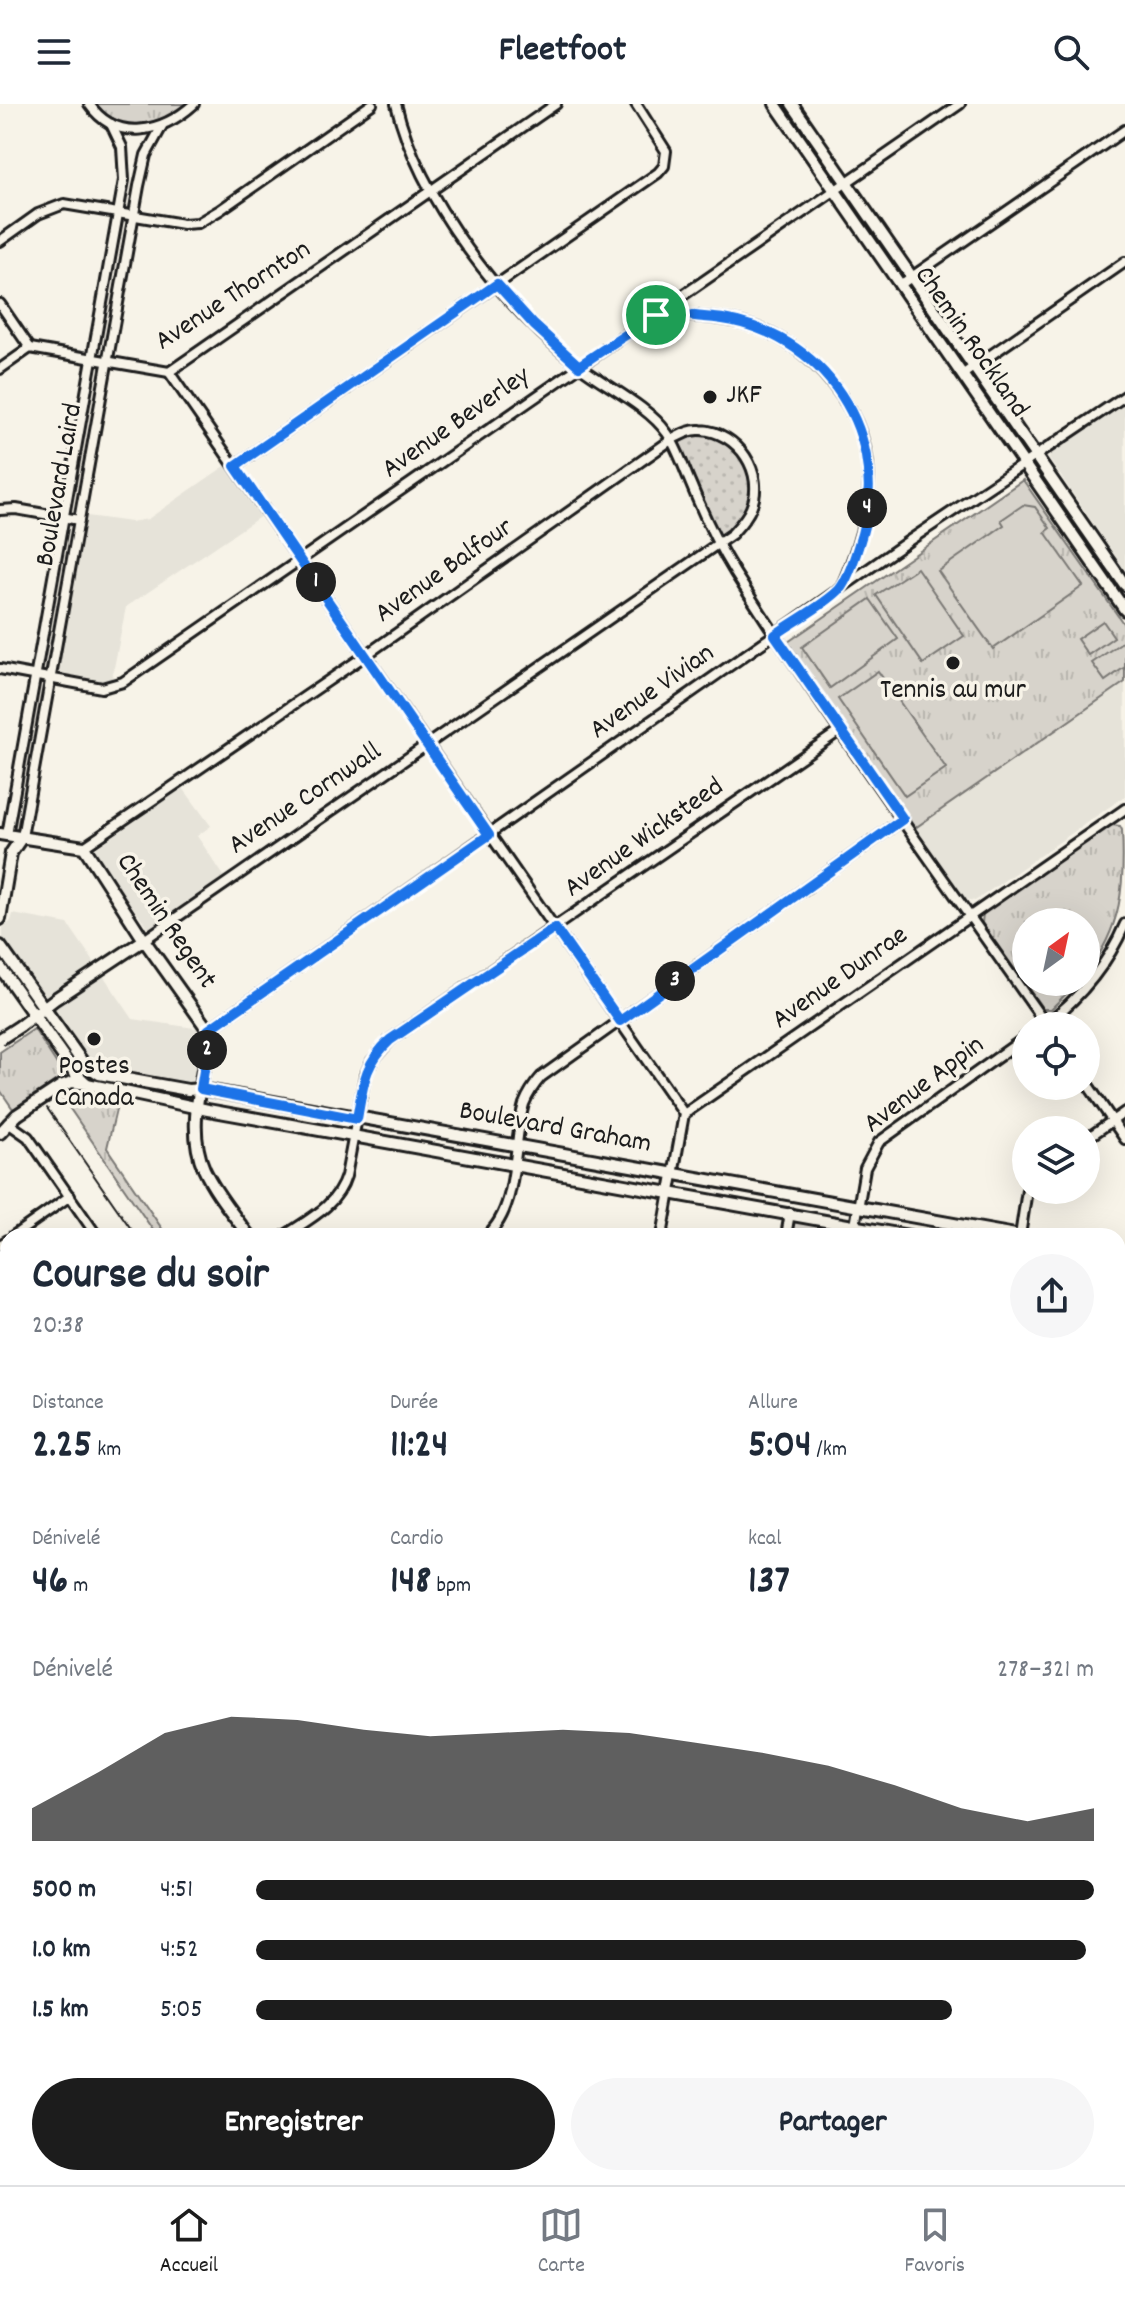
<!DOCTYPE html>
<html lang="fr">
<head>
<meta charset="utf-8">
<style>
	body { margin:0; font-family:Dekko,sans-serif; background:#f6f6f7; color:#1f2937; height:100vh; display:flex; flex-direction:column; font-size:30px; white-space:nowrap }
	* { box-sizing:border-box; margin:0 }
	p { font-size:26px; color:#747a83 }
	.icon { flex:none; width:44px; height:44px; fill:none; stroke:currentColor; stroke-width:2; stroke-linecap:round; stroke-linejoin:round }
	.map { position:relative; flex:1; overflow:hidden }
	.panel { position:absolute; left:0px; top:1124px; width:1126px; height:958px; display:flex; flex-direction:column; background:#fff; border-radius:24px 24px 0 0; box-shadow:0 8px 32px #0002 }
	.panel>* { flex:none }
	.needle { width:52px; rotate:33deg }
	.controls { position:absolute; left:1012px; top:804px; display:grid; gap:16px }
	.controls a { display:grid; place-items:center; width:88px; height:88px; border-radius:50%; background:#fff; box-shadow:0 8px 32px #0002; font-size:40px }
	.pin { position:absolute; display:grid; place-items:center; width:68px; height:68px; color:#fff; margin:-34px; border:4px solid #fff; border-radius:50%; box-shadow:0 2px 8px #0007 }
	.km { position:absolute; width:40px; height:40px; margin:-20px; border-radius:50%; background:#222; color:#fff; font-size:22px; line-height:40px; text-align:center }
	.round { display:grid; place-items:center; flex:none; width:84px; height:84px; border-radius:42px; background:#f6f6f7 }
	.summary { display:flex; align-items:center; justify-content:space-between; height:136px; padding:0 32px }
	h1 { font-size:44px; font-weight:800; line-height:60px }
	.stats { display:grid; grid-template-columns:repeat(3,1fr); gap:12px; height:136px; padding:8px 32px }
	.stats div { display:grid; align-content:center }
	.stats b { font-size:40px; font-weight:800 }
	.stats small { font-size:22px; font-weight:400 }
	.stats p { font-size:22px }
	.chart { height:224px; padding:16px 32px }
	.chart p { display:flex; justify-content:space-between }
	.chart svg { width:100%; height:144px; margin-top:8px; fill:#1c1c1c; opacity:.7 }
	.action { display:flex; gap:16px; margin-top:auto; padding:16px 32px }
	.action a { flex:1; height:92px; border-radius:48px; background:#1c1c1c; color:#fff; font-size:32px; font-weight:800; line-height:92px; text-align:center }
	.action a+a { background:#f6f6f7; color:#1f2937 }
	ul { padding:0 32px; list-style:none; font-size:26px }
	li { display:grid; grid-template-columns:128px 96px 1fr; align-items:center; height:60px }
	li i { height:20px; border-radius:10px; background:#1c1c1c }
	header { display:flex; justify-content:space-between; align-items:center; height:104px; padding:0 32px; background:#fff; font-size:36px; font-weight:800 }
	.menu { display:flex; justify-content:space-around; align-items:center; height:112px; border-top:2px solid #e0e1e3; background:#fff; font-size:22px; color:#747a83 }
	.menu a { display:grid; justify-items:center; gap:4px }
	.menu .current { color:#1c1c1c }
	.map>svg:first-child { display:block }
	.built { fill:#e6e3d9 }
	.industrial { fill:url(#industrial-furrows) }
	.grass { fill:url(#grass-dots); stroke:#7a7874; stroke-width:2 }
	.park { fill:url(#park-tufts); stroke:#7a7874; stroke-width:2 }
	.pitch { fill:#d7d3cb; stroke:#7a7874; stroke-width:2 }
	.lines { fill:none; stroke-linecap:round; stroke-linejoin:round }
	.minor-casing { stroke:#1c1c1c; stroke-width:14 }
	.tertiary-casing { stroke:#1c1c1c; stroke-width:16 }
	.secondary-casing { stroke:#1c1c1c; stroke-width:17 }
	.minor { stroke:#f7f3e8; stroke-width:8 }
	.tertiary { stroke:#f7f3e8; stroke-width:10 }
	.secondary { stroke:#f7f3e8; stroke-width:11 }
	.tram { stroke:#1c1c1c; stroke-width:2 }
	.rail { stroke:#1c1c1c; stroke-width:3 }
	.tertiary-bridge-casing { stroke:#1c1c1c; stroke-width:16; stroke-linecap:butt }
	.tertiary-bridge { stroke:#f7f3e8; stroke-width:10 }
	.route-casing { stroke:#fff; stroke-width:16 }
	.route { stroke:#1a73e8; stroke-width:10 }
	.poi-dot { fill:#1c1c1c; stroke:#f7f3e8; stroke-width:3 }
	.labels { text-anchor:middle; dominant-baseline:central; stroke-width:7; stroke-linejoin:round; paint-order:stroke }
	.street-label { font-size:28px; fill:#1c1c1c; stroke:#f7f3e8 }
	.poi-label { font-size:28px; fill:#1c1c1c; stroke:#f7f3e8 }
</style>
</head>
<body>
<header><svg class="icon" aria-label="menu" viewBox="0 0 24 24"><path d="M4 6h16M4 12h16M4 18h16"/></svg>Fleetfoot<svg class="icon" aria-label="search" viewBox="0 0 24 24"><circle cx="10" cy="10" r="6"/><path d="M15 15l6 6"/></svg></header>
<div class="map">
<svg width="1125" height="2081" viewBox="0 0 1125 2081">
	<defs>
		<pattern id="industrial-furrows" width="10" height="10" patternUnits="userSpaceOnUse" patternTransform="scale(2)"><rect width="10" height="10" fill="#e6e3d9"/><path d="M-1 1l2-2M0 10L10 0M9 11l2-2" fill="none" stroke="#c5c2ba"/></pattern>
		<pattern id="grass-dots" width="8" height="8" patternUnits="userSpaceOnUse" patternTransform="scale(2)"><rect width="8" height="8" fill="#d7d3cb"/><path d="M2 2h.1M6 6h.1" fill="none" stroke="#b8b5ae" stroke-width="1.8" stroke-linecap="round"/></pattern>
		<pattern id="park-tufts" width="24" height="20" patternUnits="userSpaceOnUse" patternTransform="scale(2)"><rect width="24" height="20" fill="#d7d3cb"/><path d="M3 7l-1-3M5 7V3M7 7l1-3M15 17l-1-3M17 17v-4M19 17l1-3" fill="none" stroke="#b8b5ae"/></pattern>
	</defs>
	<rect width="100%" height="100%" fill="#f7f3e8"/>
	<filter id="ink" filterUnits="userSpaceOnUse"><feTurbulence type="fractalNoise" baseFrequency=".0125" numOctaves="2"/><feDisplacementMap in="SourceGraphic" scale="16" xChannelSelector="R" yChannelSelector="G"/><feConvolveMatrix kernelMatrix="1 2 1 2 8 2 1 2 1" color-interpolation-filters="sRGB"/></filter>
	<g filter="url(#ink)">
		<g class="built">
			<polygon points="1125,300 1125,466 1049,355 1050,350"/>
			<polygon points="225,362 230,366 261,412 126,503 110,584 50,575 79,416 87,412 131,418 148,415"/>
			<polygon points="1125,578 1125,692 975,797 964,795 915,724"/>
			<polygon points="183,684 211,722 197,732 228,778 149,825 92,747"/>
			<polygon points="13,810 68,820 133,915 208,926 201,985 99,969 85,959 3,840 3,824 11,817"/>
			<polygon points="1125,1660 1125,1731 1118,1733 1118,1665"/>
		</g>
		<polygon class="industrial" points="585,2074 741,2074 726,2081 570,2081"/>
		<g class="grass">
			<polygon points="687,327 713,329 743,348 755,387 743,418 717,440 671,336"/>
			<polygon points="1036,363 1125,489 1125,498 1034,365"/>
		</g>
		<g class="park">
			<path d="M 95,0 L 186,0 C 159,21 145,21 111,20 L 106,11 Z"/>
			<polygon points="1023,376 1125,522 1125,578 915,724 788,538"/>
			<path d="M 1111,721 L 1120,722 L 1122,726 C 1125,781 1122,824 1086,869 L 1086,818 L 1026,818 L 1026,878 L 1078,878 L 1051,905 L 1043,905 L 982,819 L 983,809 Z"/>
			<polygon points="34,925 64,971 13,1005 0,986 0,948"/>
			<polygon points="76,989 118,997 107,1044 167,1132 157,1132 62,993"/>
			<polygon points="790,1109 909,1132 786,1132"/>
			<polygon points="8,1243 8,1685 7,1685 0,1676 0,1248"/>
			<polygon points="8,1757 8,1832 0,1838 0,1771"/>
		</g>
		<g class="pitch">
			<polygon points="1023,401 1035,403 1050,424 1045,428 1083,482 993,545 938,467 1004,421 1001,416"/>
			<polygon points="917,464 964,532 923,560 876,491"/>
			<polygon points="870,495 898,535 830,584 802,543"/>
			<polygon points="1103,517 1114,533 1088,551 1077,535"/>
			<polygon points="1122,538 1125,542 1125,563 1105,577 1092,559"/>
			<polygon points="878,567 946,664 905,692 838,595"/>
			<polygon points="0,1496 8,1508 8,1619 0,1625"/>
		</g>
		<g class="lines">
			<g class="minor-casing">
				<g id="minor">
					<path d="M 89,0 C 117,40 163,28 194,0"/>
					<path d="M 396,0 C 419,96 503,203 581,263 C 607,283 648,302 667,329 C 677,343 683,362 690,378 C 703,410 717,440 735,469 C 834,624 942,772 1047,922"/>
					<polyline points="0,137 38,110 64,100 183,120 198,119 220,106 372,0"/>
					<polyline points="900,181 1125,26"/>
					<polyline points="0,200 30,244"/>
					<path d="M 657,211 C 685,212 714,212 742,219 C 773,227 801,245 823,269 C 887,338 875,405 841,484"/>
					<polyline points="0,265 30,244 169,268 556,0"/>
					<polyline points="169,268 684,1010"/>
					<polyline points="962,271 1125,158"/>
					<polyline points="235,362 658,69 664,62 666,47 636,0"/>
					<polyline points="0,406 16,405 79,416"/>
					<polyline points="0,565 102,584 123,578 960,0"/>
					<polyline points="7,731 124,76 122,43 111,20"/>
					<polyline points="22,733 139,82 146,51 162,22"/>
					<path d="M 84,743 L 366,551 L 671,336 C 681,331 690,325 701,326 C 738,328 766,369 751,404 C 747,414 739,422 732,430 L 144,836"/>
					<path d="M 1043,922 C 1079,895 1107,862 1125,820"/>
					<polyline points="208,926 907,438 1125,292"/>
					<polyline points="1086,978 1125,1035"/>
					<polyline points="8,1019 28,1033 97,1132"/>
					<polyline points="1086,1035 1125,1008"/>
					<polyline points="855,1122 865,1064 879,1038 1026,933"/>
					<polyline points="13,1132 70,1092"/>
					<path d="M 284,1132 C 309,1115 337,1102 346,1072 L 365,972 L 372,957 L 390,936 L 841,626"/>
					<path d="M 486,1132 C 520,1104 512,1040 524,1000 C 528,990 534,981 541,973 L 903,715"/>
					<polyline points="662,1132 684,1010 1125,705"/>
					<polyline points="786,1132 790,1109"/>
					<polyline points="1020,1132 1027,1086"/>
					<polyline points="0,1141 8,1136"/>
					<polyline points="0,1236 8,1231"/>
					<polyline points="1118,1260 1125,1255"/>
					<polyline points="1118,1386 1125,1381"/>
					<polyline points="1118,1514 1125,1509"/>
					<polyline points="0,1694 8,1705"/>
					<polyline points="0,1762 8,1748"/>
					<polyline points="0,1843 8,1838"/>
					<polyline points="1118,1965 1125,1963"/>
					<polyline points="0,1977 8,1973"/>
					<polyline points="90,2081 105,2074"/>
					<polyline points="846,2081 860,2074"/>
				</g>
			</g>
			<g class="tertiary-casing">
				<g id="tertiary">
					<polyline points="775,0 1125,506"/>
					<polyline points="792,0 1125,481"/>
					<path d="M 0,730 L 84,743 L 144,836 L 208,926 L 209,936 C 202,976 186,1025 204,1065 C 215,1089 234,1111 249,1132"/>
					<polyline points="0,815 11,749 22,733"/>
					<polyline points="0,842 83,959 99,970 188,986 201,985 1021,1132"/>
					<polyline points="0,863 75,969 86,979"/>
					<polyline points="20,922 55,895 144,836"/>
					<polyline points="61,982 72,978 87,980 208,1006 909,1132"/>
					<polyline points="0,1029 17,1011"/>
					<polyline points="1118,1149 1125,1151"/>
					<polyline points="1118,1170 1125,1171"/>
					<polyline points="1118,1850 1125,1848"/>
					<polyline points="840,2074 847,2081"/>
					<polyline points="583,2081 599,2074"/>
				</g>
			</g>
			<g class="secondary-casing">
				<g id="secondary">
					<polyline points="1118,1640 1125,1635"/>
					<polyline points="1118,1655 1125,1650"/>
					<polyline points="297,2081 312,2074"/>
					<polyline points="325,2081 340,2074"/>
				</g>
			</g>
			<use href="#minor" class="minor"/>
			<use href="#tertiary" class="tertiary"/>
			<use href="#secondary" class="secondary"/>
			<polyline class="tram" points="47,1004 136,1132"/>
			<g class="rail">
				<polyline points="1118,1750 1125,1747"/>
				<polyline points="1118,1764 1125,1762"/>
				<polyline points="393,2081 409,2074"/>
			</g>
			<g class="tertiary-bridge-casing">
				<g id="tertiary-bridge">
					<polyline points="0,935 20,922"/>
					<polyline points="17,1011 61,982"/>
				</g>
			</g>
			<use href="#tertiary-bridge" class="tertiary-bridge"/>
		</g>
	</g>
	<g class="lines" filter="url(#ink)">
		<g class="route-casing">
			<path id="route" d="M 497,180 L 534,221 L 579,262 C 598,249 616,237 635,225 C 641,221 648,214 655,211 C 668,207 690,212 704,213 C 814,219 893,322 862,430 C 858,444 849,475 839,486 C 823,502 794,517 775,531 L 903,715 L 620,917 L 555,824 L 390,936 C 364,960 363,981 357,1015 L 201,985 L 209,936 L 208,926 L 489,731 L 235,362 Z"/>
		</g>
		<use href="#route" class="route"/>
	</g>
	<g class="poi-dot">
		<circle cx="710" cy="293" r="8"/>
		<circle cx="953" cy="559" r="8"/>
		<circle cx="94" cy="935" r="8"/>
	</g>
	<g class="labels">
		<g class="street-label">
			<text transform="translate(234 193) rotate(-33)">Avenue Thornton</text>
			<text transform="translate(970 239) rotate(55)">Chemin Rockland</text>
			<text transform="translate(457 320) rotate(-35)">Avenue Beverley</text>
			<text transform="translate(61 381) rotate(-80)">Boulevard Laird</text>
			<text transform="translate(445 468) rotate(-35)">Avenue Balfour</text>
			<text transform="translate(653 589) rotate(-35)">Avenue Vivian</text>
			<text transform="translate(306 696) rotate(-34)">Avenue Cornwall</text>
			<text transform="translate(645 735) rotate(-35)">Avenue Wicksteed</text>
			<text transform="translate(165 818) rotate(56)">Chemin Regent</text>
			<text transform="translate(841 875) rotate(-35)">Avenue Dunrae</text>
			<text transform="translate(925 982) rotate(-37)">Avenue Appin</text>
			<text transform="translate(555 1025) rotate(10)">Boulevard Graham</text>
		</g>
		<g class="poi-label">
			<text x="726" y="293" text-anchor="start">JKF</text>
			<text x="953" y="588">Tennis au mur</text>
			<text x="94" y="964">Postes<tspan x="94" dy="32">Canada</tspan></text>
		</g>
	</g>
</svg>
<div class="controls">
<a><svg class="needle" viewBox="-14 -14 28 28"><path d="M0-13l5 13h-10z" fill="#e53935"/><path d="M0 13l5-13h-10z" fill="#747a83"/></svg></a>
<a><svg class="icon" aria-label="locate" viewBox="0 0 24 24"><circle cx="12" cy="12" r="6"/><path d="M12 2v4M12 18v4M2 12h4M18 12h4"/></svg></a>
<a><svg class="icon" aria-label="layers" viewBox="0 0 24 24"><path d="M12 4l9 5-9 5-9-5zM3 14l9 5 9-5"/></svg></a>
</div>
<div class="pin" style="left:656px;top:211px;background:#1e9e55"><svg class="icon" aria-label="arrive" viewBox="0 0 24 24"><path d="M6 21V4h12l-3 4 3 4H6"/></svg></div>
<b class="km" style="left:316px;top:478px">1</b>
<b class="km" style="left:207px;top:946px">2</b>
<b class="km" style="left:675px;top:877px">3</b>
<b class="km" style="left:867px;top:404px">4</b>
<section class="panel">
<div class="summary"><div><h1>Course du soir</h1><p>20:38</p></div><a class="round"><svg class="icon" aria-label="share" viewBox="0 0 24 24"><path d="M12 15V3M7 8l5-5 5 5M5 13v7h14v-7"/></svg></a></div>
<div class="stats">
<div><p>Distance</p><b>2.25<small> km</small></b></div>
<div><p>Durée</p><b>11:24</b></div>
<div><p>Allure</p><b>5:04<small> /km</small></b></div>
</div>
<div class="stats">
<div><p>Dénivelé</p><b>46<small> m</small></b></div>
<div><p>Cardio</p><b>148<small> bpm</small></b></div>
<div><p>kcal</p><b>137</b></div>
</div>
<div class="chart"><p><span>Dénivelé</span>278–321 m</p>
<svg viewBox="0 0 160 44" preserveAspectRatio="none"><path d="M0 44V34L10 23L20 11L30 6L40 7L50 10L60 12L70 11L80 10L90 11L100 14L110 17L120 21L130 27L140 34L150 38L160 34V44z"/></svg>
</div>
<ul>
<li><b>500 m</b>4:51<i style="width:100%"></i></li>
<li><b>1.0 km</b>4:52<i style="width:99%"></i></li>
<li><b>1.5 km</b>5:05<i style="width:83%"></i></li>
</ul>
<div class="action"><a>Enregistrer</a><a>Partager</a></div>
</section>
</div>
<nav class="menu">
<a class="current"><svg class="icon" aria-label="home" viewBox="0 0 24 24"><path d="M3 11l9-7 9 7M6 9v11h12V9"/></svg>Accueil</a>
<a><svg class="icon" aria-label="map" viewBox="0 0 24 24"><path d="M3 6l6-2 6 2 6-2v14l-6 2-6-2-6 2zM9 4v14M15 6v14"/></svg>Carte</a>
<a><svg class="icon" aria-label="saved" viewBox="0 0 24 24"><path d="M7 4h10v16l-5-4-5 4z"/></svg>Favoris</a>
</nav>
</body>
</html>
